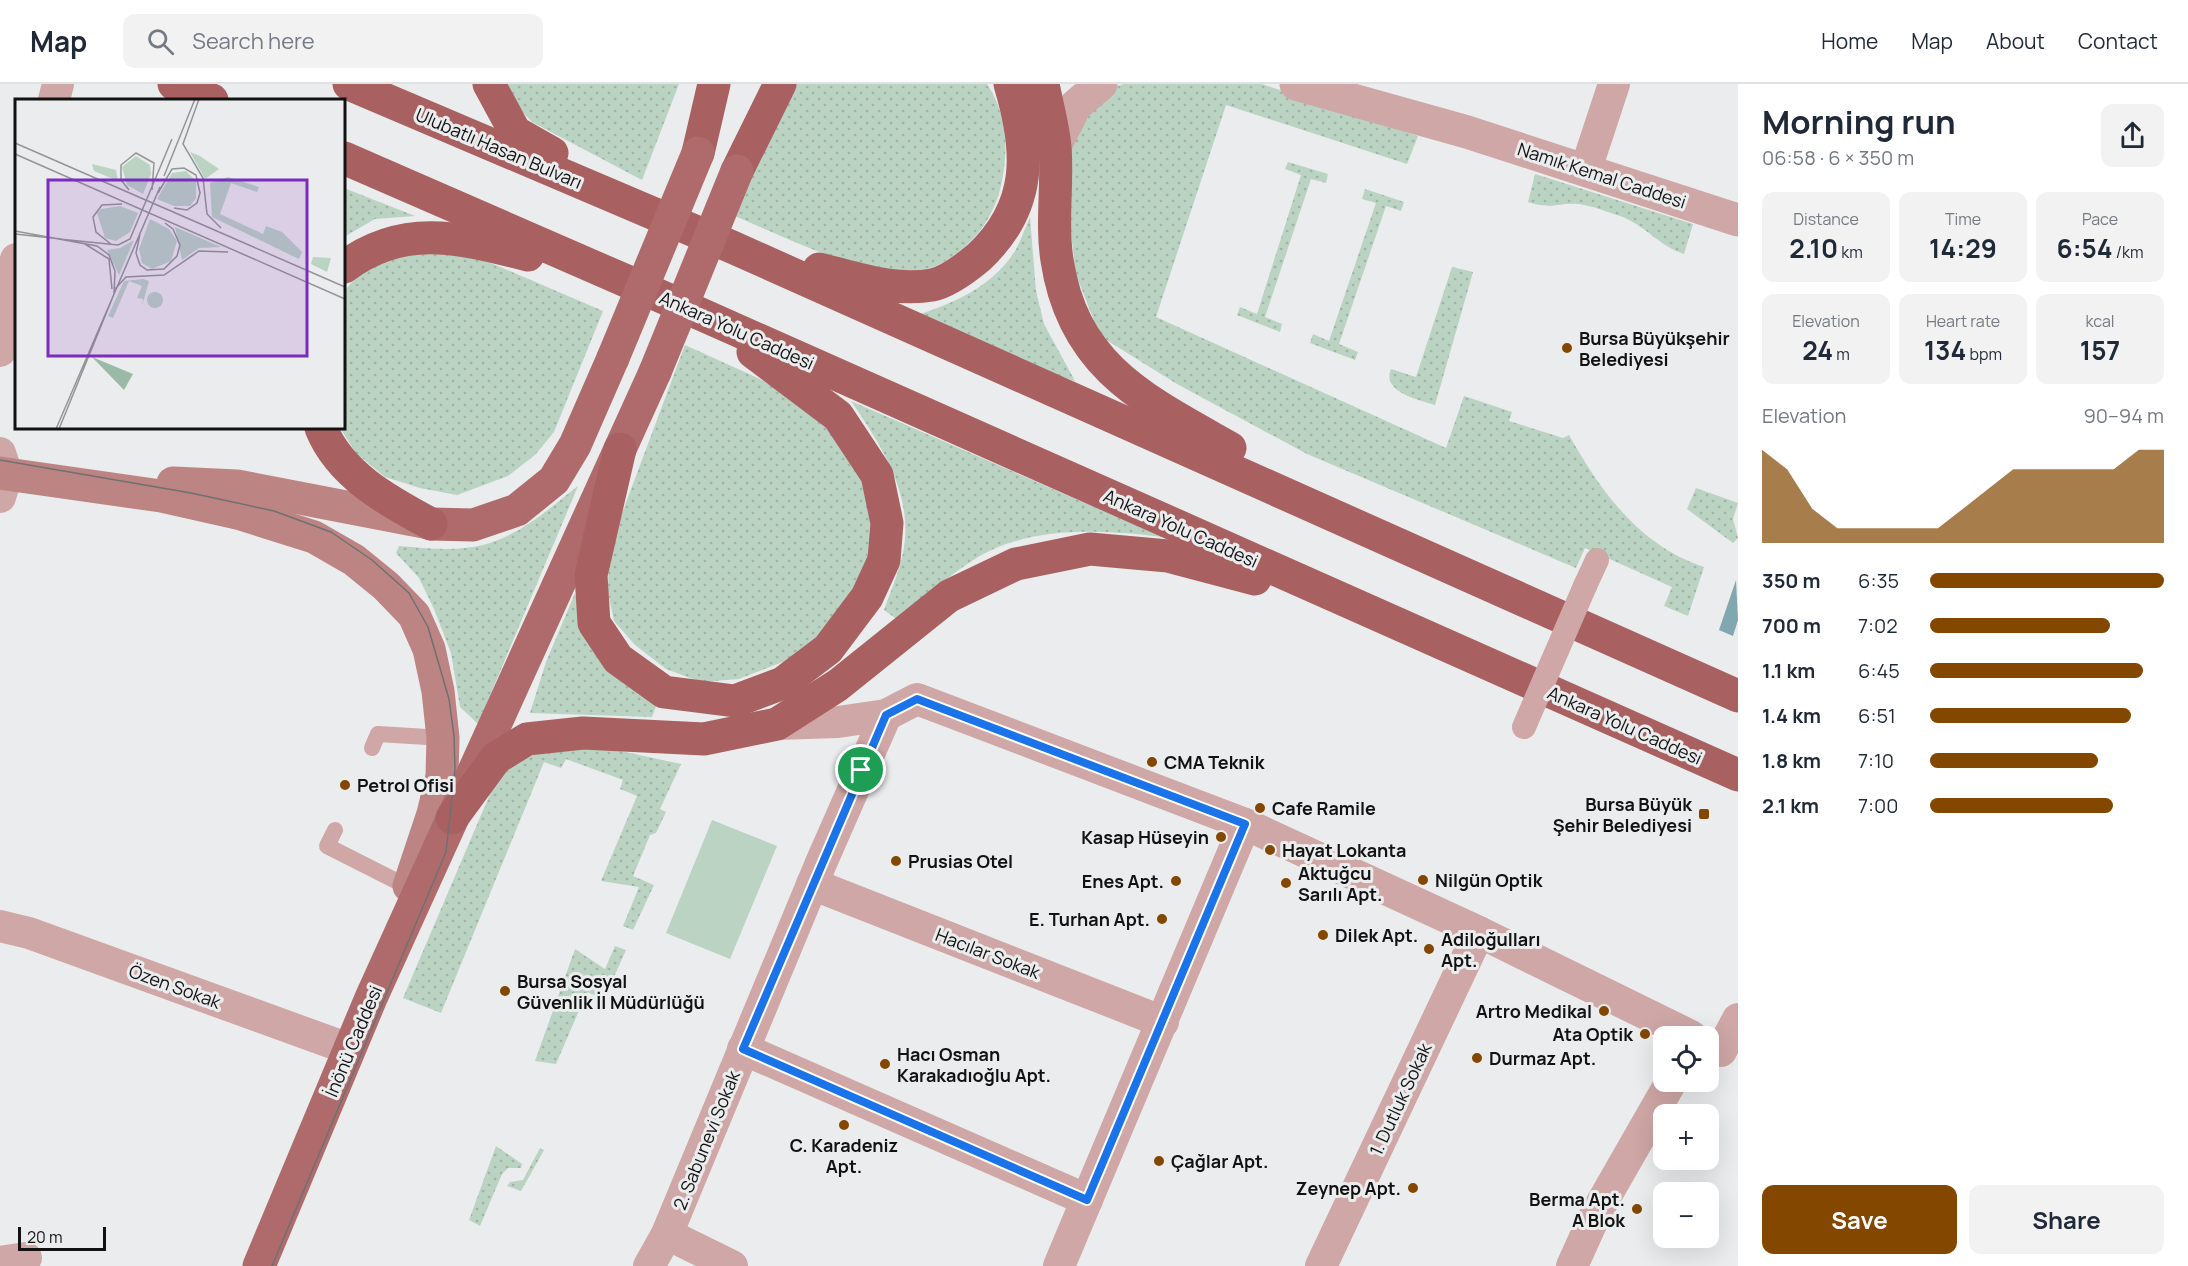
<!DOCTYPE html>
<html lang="en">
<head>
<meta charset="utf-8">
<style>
	body { margin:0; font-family:Manrope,sans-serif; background:#f2f2f3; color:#1f2937; height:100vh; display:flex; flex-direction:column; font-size:22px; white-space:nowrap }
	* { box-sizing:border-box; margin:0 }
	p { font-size:20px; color:#747a83 }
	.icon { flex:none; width:33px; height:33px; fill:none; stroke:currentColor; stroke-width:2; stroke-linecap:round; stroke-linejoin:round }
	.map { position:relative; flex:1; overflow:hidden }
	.panel { display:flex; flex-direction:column; background:#fff; width:450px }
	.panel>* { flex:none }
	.tools { position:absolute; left:1653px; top:942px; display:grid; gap:12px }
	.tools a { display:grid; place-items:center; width:66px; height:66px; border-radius:12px; background:#fff; box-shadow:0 6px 24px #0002; font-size:30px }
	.scale { position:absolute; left:18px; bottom:15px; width:88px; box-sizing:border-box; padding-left:6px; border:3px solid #121213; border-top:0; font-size:16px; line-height:21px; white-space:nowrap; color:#121213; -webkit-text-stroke:4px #ebeced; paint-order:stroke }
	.pin { position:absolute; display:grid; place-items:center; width:51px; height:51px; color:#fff; margin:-26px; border:3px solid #fff; border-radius:50%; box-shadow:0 2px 6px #0007 }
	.round { display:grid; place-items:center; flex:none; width:63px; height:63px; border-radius:12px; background:#f2f2f3 }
	.headline { display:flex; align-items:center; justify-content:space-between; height:102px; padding:0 24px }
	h1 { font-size:33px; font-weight:700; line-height:45px }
	.stats { display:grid; grid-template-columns:repeat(3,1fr); gap:9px; height:102px; padding:6px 24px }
	.stats div { display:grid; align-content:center; border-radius:12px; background:#f2f2f3; text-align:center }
	.stats b { font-size:26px; font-weight:700 }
	.stats small { font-size:16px; font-weight:400 }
	.stats p { font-size:16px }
	.chart { height:168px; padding:12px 24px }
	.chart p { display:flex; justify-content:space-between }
	.chart svg { width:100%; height:108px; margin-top:6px; fill:#834700; opacity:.7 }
	.primary-button { display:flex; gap:12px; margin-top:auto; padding:12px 24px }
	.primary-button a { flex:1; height:69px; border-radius:12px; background:#834700; color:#fff; font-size:24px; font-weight:700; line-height:69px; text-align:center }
	.primary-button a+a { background:#f2f2f3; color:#1f2937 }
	ul { padding:0 24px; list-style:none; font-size:20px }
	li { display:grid; grid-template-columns:96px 72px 1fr; align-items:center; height:45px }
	li i { height:15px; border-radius:8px; background:#834700 }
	header { display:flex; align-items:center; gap:36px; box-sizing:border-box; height:84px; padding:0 30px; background:#fff; border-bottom:2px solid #e0e1e3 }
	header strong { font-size:28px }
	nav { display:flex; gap:33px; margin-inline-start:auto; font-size:21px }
	.search { width:420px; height:54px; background:#f2f2f3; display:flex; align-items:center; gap:15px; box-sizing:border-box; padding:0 21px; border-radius:12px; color:#747a83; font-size:22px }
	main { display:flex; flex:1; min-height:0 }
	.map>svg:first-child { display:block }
	.grass { fill:url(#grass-dots) }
	.garden { fill:#bad3c3 }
	.water { fill:#81a7b1 }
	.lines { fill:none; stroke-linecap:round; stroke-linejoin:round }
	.service { stroke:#cea7a6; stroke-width:16 }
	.pedestrian { stroke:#cea7a6; stroke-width:24 }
	.minor { stroke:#cea7a6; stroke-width:32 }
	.tertiary { stroke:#cea7a6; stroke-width:33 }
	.secondary { stroke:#bd8484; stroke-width:33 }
	.primary { stroke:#af6b6b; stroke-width:33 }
	.trunk { stroke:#a96060; stroke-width:33 }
	.tram { stroke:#6f7071; stroke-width:1.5 }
	.pedestrian-bridge { stroke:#cea7a6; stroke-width:24 }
	.primary-bridge { stroke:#af6b6b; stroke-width:33 }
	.route-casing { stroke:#fff; stroke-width:12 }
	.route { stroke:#1a73e8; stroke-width:8 }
	.poi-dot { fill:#834700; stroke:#ebeced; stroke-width:2 }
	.labels { text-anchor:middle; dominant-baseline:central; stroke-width:6; stroke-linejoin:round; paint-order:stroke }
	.street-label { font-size:18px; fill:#121213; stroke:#ebeced }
	.poi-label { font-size:18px; font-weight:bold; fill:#121213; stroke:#ebeced; text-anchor:start }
	.inset-road { fill:none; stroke:#949596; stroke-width:1.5 }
	.view { fill:#7b2cbf; fill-opacity:0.15; stroke:#7b2cbf; stroke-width:3 }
	.inset-edge { fill:none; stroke:#121213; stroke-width:3 }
</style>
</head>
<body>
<header>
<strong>Map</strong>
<div class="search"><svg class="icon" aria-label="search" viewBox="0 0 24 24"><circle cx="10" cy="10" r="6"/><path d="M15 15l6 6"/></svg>Search here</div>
<nav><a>Home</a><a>Map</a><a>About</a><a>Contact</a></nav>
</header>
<main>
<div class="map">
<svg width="1738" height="1182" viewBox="0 0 1738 1182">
	<defs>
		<pattern id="grass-dots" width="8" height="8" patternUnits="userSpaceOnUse" patternTransform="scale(1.5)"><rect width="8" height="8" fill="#bad3c3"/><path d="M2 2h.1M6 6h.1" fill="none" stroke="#9fb4a7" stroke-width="1.8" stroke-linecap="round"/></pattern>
	</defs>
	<rect width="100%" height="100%" fill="#ebeced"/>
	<g class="grass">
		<polygon points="508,0 679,0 642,96 532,38 515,20"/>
		<path d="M 793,0 L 987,0 C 1008,31 1009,71 1000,106 C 994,127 984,145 968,160 C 955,171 942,182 925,185 C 865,197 787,153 732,131 Z"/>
		<path d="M 1124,0 L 1262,0 L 1418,52 L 1407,80 L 1226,21 L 1156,233 L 1446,364 L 1464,312 L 1512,328 L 1509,337 L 1563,354 L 1569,351 C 1601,408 1640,462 1704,483 L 1688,532 L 1664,522 L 1672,503 L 1585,464 L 1576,484 L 1307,370 L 1177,300 L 1100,252 L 1075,188 L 1069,124 L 1069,68 L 1086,22 L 1114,3 Z"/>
		<polygon points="1288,78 1328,90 1326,99 1311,95 1265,233 1282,240 1280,248 1237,231 1240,223 1257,230 1301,91 1285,85"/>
		<path d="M 1535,90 L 1693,140 L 1684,170 C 1659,162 1645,141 1620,132 C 1607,128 1593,122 1579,120 C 1559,118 1552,126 1528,118 Z"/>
		<polygon points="344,104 415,132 375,135 344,153"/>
		<polygon points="1365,105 1404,118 1401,127 1386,122 1339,260 1358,268 1355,276 1310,259 1313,250 1329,257 1376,119 1362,115"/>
		<path d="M 1030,133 L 1036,207 L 1044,240 L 1075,297 L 1026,280 L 915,232 C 954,219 992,203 1015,167 C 1021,157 1025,144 1030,133 Z"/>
		<path d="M 414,164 L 484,176 L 603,227 L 554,348 L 535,371 L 508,392 L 457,411 L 420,404 L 385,393 L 356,369 L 340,344 L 344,344 L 344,208 C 365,180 381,173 414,164 Z"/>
		<path d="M 1452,183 L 1473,188 L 1435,321 C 1419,316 1381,308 1391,285 L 1416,293 Z"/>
		<polygon points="685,261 760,295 815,328 848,363 868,409 875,476 826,547 788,576 739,595 701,598 666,585 635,561 614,537 608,508 609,464"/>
		<path d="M 851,317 L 1163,453 C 1103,446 1033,441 978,473 C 949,491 924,514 898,536 L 884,526 C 892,504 903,479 905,455 C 909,403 879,358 851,317 Z"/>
		<path d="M 578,402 L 478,640 L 460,623 L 451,569 L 434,525 L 419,494 L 396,469 L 399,462 C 426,464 456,468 483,461 C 519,452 550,424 578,402 Z"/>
		<polygon points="1696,404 1738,419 1733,435 1738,454 1733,459 1687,425"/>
		<polygon points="575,509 580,532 658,617 652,633 530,629 546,578"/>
		<polygon points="528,664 607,664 681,680 660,725 666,728 656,749 650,751 633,792 654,801 633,846 623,842 639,803 601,797 637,712 620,705 623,696 566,675 561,684 544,678 441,929 403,914 499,689"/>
		<polygon points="615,862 626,866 604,915 587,908 556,980 535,977 575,865 605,885"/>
		<polygon points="496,1062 522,1080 521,1084 508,1084 502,1090 480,1142 469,1136"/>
		<polygon points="540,1064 544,1066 521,1107 507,1102 510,1098 523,1096"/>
	</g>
	<polygon class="garden" points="712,736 777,762 730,875 666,849"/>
	<polygon class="water" points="1736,496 1738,536 1733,552 1719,546"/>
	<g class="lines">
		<g class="service">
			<polyline points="372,664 378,650 443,654"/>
			<polyline points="335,746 327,762 408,803"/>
		</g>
		<polyline class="pedestrian" points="1585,502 1597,476"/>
		<g class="minor">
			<polyline points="54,16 58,0"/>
			<polyline points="1586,85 1614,0"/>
			<polyline points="0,267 16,175"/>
			<polyline points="0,369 7,390 0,413"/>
			<polyline points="777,640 838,638 886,631 917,615 1245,740 1479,848 1691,952"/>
			<polyline points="812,800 1163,938"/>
			<polyline points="0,842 29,849 349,965"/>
			<polyline points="743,965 1087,1116"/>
			<polyline points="1721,967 1738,935"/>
			<polyline points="667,1150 732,1182"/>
			<polyline points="0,1178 26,1174"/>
			<polyline points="649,1182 667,1150 821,779 886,631"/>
			<polyline points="1059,1182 1245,740"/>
			<polyline points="1321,1182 1479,848"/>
			<polyline points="1572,1182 1596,1129 1671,998"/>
		</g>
		<g class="tertiary">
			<polyline points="1296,0 1467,48 1738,136"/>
			<polyline points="1055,62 1075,22 1101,0"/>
		</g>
		<g class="secondary">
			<polyline points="0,389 161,412 241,430 314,453 354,476 386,502 414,531 429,565 438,607 443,654 442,692 433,730 409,802"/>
			<polyline points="173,399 237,402 424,438"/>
		</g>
		<g class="primary">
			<polyline points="431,440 473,441 517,426 554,396 575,361 613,274"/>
			<polyline points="259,1182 371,914 655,288"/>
		</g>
		<g class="trunk">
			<polyline points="174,0 212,16"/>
			<polyline points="349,0 732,163 1738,612"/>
			<polyline points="489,0 515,48 552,69"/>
			<path d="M 1043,0 C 1047,21 1053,42 1055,63 C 1058,100 1051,139 1057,176 C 1073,283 1145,316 1230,364"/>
			<polyline points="698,69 714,0"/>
			<polyline points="344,74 624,196 1738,691"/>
			<polyline points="737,87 780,0"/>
			<path d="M 344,183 C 404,138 461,154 528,171"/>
			<path d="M 819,185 C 856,194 894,208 932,201 C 947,198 967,183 979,173 C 1033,122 1030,67 1010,0"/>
			<path d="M 321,344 C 340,391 388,417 431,440"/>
			<polyline points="620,365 591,491 594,539 618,575 664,608 735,617 783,599 828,565 867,513 884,476 887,439 877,391 838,332 753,268"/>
			<polyline points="452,734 496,674 527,655 583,649 704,655 777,640 838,601 949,512 1016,480 1090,465 1168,472 1255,495"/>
		</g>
		<polyline class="tram" points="0,376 191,409 274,427 331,448 372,476 409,509 428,543 449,615 454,652 455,685 446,768 272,1182"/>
		<polyline class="pedestrian-bridge" points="1524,643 1585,502"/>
		<g class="primary-bridge">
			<polyline points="613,274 698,69"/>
			<polyline points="655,288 737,87"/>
		</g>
	</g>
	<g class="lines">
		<g class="route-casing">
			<polygon id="route" points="917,615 1245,740 1087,1116 743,965 886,631"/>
		</g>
		<use href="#route" class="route"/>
	</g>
	<g class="poi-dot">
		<circle cx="1567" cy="264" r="6"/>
		<circle cx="1152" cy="678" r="6"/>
		<circle cx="345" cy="701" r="6"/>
		<circle cx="1260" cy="724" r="6"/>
		<rect x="1698" y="724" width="12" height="12" rx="3"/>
		<circle cx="1221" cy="753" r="6"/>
		<circle cx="1270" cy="766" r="6"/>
		<circle cx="896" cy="777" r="6"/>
		<circle cx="1423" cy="796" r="6"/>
		<circle cx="1176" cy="797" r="6"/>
		<circle cx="1286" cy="799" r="6"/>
		<circle cx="1162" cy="835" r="6"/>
		<circle cx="1323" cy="851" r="6"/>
		<circle cx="1429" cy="865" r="6"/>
		<circle cx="505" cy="907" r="6"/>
		<circle cx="1604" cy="927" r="6"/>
		<circle cx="1645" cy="950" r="6"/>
		<circle cx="1477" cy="974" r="6"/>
		<circle cx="885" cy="980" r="6"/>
		<circle cx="844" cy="1041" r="6"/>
		<circle cx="1159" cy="1077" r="6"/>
		<circle cx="1413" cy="1104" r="6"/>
		<circle cx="1637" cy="1125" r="6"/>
	</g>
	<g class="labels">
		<g class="street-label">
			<text transform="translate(499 64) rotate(23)">Ulubatlı Hasan Bulvarı</text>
			<text transform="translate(1602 91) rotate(18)">Namık Kemal Caddesi</text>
			<text transform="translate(737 246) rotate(24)">Ankara Yolu Caddesi</text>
			<text transform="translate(1181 444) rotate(24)">Ankara Yolu Caddesi</text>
			<text transform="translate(1625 641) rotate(24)">Ankara Yolu Caddesi</text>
			<text transform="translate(988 869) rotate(21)">Hacılar Sokak</text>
			<text transform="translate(175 902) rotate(20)">Özen Sokak</text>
			<text transform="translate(353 957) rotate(-67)">İnönü Caddesi</text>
			<text transform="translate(1400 1015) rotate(-65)">1. Dutluk Sokak</text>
			<text transform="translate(706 1056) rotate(-68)">2. Sabunevi Sokak</text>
		</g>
		<g class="poi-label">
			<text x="1579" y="254">Bursa Büyükşehir<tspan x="1579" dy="21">Belediyesi</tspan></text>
			<text x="1164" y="678">CMA Teknik</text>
			<text x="357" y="701">Petrol Ofisi</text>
			<text x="1692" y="720" text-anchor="end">Bursa Büyük<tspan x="1692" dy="21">Şehir Belediyesi</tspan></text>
			<text x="1272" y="724">Cafe Ramile</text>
			<text x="1209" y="753" text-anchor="end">Kasap Hüseyin</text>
			<text x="1282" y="766">Hayat Lokanta</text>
			<text x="908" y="777">Prusias Otel</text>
			<text x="1298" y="789">Aktuğcu<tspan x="1298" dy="21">Sarılı Apt.</tspan></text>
			<text x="1435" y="796">Nilgün Optik</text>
			<text x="1164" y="797" text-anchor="end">Enes Apt.</text>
			<text x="1150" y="835" text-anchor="end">E. Turhan Apt.</text>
			<text x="1335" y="851">Dilek Apt.</text>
			<text x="1441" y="855">Adiloğulları<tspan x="1441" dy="21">Apt.</tspan></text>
			<text x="517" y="897">Bursa Sosyal<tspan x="517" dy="21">Güvenlik İl Müdürlüğü</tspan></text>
			<text x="1592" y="927" text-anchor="end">Artro Medikal</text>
			<text x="1633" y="950" text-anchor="end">Ata Optik</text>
			<text x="897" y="970">Hacı Osman<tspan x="897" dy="21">Karakadıoğlu Apt.</tspan></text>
			<text x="1489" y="974">Durmaz Apt.</text>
			<text x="844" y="1061" text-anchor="middle">C. Karadeniz<tspan x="844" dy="21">Apt.</tspan></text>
			<text x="1171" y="1077">Çağlar Apt.</text>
			<text x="1401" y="1104" text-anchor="end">Zeynep Apt.</text>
			<text x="1625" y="1115" text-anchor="end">Berma Apt.<tspan x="1625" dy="21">A Blok</tspan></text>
		</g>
	</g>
	<g transform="translate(15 15)">
		<rect width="330" height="330" fill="#ebeced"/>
		<path d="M 175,53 L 185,57 L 204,70 L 190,80 ZM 121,57 L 135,66 L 136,75 L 128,95 L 112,86 L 107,68 ZM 77,65 L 101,71 L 103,82 L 79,72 ZM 171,72 L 181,82 L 181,99 L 175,107 L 159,107 L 142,100 L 157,74 ZM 213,78 L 244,88 L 242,93 L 216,84 L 205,115 L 248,135 L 251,127 L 267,133 L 287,153 L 284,160 L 197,118 L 195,84 ZM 105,107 L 123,114 L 115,133 L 101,142 L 90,139 L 82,114 L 86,110 ZM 135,120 L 154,130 L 162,142 L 156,162 L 137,170 L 127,164 L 124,150 ZM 160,128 L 206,148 L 184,149 L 167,161 ZM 119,141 L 104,176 L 92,151 L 105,149 ZM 298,158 L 316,159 L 312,173 L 296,165 ZM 128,180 L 134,182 L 127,207 L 128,200 L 122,199 L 127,187 L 114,182 L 98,219 L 93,217 L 109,182 Z" fill="#bad3c3"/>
		<path d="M 77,258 L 118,275 L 109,291 Z" fill="#9ab9a6"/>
		<path d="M132 201a8 8 0 1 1 16 0a8 8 0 1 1-16 0Z" fill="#bad3c3"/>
		<path class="inset-road" d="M 184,0 L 168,45 L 188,79 L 192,115 L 206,129M 0,44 L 330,188M 0,55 L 330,200M 149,77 L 180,0M 114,91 L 106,81 L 106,66 L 121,54 L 139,64 L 137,91M 143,94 L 157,70 L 169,69 L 181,76 L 185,94 L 182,104 L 172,111 L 159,109M 0,132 L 82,147 L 94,156 L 100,172 L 99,195 L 44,330M 0,135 L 46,140M 125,135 L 121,154 L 125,166 L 132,171 L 149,170 L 162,157 L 165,146 L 158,130 L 150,124M 44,140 L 103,146 L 115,140 L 157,40M 70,145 L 94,160 L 97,190M 97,146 L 81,133 L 78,118 L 87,106 L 107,105M 100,190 L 111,178 L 149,176 L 184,152 L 213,153M 41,330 L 145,88"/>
		<path class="view" d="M 33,81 L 292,81 L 292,257 L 33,257 Z"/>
		<rect width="330" height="330" class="inset-edge"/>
	</g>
</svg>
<div class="tools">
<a><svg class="icon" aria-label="locate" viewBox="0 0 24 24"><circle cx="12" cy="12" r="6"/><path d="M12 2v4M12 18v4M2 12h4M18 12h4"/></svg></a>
<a>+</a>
<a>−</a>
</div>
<div class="scale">20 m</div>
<div class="pin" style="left:861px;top:686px;background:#1e9e55"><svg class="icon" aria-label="arrive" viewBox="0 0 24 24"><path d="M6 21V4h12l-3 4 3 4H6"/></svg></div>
</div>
<section class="panel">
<div class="headline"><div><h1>Morning run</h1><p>06:58 · 6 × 350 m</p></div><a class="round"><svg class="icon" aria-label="share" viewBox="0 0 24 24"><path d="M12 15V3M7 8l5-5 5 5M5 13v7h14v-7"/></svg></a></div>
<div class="stats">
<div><p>Distance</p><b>2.10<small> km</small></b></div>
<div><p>Time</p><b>14:29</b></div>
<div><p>Pace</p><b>6:54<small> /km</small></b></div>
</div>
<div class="stats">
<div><p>Elevation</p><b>24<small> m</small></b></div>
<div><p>Heart rate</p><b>134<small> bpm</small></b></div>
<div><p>kcal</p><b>157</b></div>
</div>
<div class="chart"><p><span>Elevation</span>90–94 m</p>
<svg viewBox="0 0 160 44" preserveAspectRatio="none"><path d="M0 44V6L10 14L20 30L30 38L40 38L50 38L60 38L70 38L80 30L90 22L100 14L110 14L120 14L130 14L140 14L150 6L160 6V44z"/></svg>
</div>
<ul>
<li><b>350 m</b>6:35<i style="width:100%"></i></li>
<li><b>700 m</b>7:02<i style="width:77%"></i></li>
<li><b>1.1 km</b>6:45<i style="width:91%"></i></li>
<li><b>1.4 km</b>6:51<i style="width:86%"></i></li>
<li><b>1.8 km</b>7:10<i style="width:72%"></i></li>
<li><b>2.1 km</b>7:00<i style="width:78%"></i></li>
</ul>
<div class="primary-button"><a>Save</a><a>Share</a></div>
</section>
</main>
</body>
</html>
